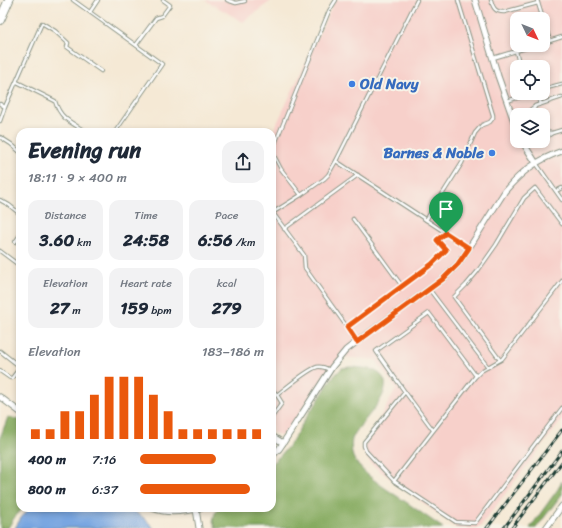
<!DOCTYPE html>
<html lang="en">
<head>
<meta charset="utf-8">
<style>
	body { margin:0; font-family:Sriracha,sans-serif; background:#f2f2f3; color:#1f2937; height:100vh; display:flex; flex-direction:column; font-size:15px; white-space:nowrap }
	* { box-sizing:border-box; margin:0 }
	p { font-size:13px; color:#747a83 }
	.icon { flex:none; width:22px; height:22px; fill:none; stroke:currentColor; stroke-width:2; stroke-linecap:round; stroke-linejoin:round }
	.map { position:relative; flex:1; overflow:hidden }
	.panel { position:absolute; left:16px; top:128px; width:260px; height:384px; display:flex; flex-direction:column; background:#fff; border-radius:12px; box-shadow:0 2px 6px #0003 }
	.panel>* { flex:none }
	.needle { width:26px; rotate:133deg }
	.fabs { position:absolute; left:510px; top:12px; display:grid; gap:8px }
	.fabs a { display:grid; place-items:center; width:40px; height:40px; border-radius:8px; background:#fff; box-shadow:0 2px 6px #0003; font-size:20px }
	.pin { position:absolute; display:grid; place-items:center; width:34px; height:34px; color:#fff; margin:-41px -17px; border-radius:50% 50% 50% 0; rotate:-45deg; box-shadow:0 0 4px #0007 }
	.pin .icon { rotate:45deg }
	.round { display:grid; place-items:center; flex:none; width:42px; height:42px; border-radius:12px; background:#f2f2f3 }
	.headline { display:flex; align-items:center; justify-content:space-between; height:68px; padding:0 12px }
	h1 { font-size:22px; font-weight:700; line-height:30px }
	.figures { display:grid; grid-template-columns:repeat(3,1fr); gap:6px; height:68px; padding:4px 12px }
	.figures div { display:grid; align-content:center; border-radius:10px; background:#f2f2f3; text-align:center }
	.figures b { font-size:17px; font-weight:700 }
	.figures small { font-size:11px; font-weight:400 }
	.figures p { font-size:11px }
	.chart { height:112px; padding:8px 12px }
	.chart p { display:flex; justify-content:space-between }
	.chart svg { width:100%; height:72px; margin-top:4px; stroke:#ea580c; stroke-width:6 }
	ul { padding:0 12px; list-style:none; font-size:13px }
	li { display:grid; grid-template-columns:64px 48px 1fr; align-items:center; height:30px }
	li i { height:10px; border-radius:5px; background:#ea580c }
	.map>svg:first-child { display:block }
	.built { fill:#f7d0ca; fill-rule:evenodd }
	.forest { fill:#86ab61; stroke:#52744a }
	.water { fill:#78a6e1; stroke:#4c728a }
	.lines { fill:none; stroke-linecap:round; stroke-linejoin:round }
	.lane-casing { stroke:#8a9384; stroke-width:4.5 }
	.street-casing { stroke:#8a9384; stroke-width:7 }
	.primary-casing { stroke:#8a9384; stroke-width:10 }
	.lane { stroke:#fff; stroke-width:2.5 }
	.street { stroke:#fff; stroke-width:5 }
	.primary { stroke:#fff; stroke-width:8 }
	.rail-casing { stroke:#1f3d34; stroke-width:3 }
	.rail { stroke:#f7f3e8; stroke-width:1.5; stroke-dasharray:4.5; stroke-linecap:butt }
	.route-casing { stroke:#fff; stroke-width:8 }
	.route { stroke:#ea580c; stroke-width:5 }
	.shop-dot { fill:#3f7fe0; stroke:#f7f3e8; stroke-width:1.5 }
	.labels { text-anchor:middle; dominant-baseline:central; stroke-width:4; stroke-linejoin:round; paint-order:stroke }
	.shop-label { font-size:15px; font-weight:bold; fill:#366cbe; stroke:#f7f3e8; text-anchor:start }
</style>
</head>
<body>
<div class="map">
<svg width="562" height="528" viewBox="0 0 562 528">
	<rect width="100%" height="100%" fill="#f7f3e8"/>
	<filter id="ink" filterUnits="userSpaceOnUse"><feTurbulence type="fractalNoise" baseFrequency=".025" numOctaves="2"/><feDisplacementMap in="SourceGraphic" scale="8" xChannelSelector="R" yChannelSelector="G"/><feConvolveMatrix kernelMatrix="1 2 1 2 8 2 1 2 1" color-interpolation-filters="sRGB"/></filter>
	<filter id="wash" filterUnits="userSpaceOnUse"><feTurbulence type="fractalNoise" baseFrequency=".012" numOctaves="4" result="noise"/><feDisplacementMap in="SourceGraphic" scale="16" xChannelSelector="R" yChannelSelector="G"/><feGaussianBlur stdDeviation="0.9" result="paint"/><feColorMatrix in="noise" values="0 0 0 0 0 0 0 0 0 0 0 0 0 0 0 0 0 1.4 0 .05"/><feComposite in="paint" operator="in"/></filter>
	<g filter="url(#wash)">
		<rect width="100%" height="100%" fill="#f5e9d5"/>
		<g class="built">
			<polygon points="205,0 272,0 243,22"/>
			<path d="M 335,0 L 562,0 L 562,420 L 479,528 L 457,528 L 372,465 L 362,450 L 396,389 L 376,360 L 343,357 L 282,436 L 272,432 L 272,195 L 276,192 L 272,180 L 272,134 L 303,68 ZM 517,19 L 543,19 L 543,45 L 517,45 ZM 517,67 L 543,67 L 543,93 L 517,93 ZM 517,115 L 543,115 L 543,141 L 517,141 Z"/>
		</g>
		<g class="forest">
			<path d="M 351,367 C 363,368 381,368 385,382 C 389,399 359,422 352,439 C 351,444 351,452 353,457 C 359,472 389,491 403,500 C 416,509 430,519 443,528 L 216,528 L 213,521 L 215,513 L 220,508 L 272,508 L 272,463 L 280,456 L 291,443 L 310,411 L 316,404 L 332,378 L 342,368 Z"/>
			<polygon points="8,417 20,420 20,508 23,508 14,518 8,528 0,528 0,438"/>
			<polygon points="562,481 562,494 536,528 530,528 558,489"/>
		</g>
		<polygon class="water" points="30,508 129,508 144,518 154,528 15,528 21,518"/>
	</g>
	<g filter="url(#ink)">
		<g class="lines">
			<g class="lane-casing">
				<g id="lane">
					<polyline points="73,0 162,64 115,132"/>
					<polyline points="227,0 236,3 245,1"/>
					<path d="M 491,0 C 493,8 495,12 504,12 L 538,3"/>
					<polyline points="537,0 550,41"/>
					<polyline points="90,12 98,0"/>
					<polyline points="543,43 562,37"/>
					<polyline points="136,45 156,18 162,16 170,5 163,0"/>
					<polyline points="516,51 520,67"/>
					<polyline points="493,58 536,45"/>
					<path d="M 17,82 L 55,101 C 60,119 72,123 87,132"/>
					<polyline points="543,89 562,84"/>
					<polyline points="537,93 541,104 562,97"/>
					<polyline points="507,101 532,93"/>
					<polyline points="0,104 5,107 0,121"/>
					<polyline points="5,107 42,23 55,31 68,43 67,47 101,71"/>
					<path d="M 528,115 C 528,110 531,109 534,107"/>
					<polyline points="534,115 533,112 535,106 541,104"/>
					<polyline points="543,132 552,133 562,130"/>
					<polyline points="0,137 11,144 20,152"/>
					<polyline points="543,138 548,136 552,133"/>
					<polyline points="272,151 329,11 336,0"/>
					<polyline points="272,152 281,169 301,195 272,213"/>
					<polyline points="336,161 469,248"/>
					<polyline points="536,163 562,200"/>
					<polyline points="556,191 562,188"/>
					<polyline points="301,195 324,179 328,175 336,161 417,0"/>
					<polyline points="0,200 9,205 20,214"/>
					<polyline points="273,213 304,255 305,268 357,341"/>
					<polyline points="353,219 402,286"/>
					<polyline points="426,220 462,163 475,133 482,125 490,122 493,118 493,115 458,0"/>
					<polyline points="284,229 358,175"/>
					<polyline points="15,242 20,235"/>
					<polyline points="0,251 20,266"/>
					<polyline points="562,281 502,359 481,371 475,377 394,481 456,522 475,523 562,408"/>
					<polyline points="429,289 488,367"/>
					<polyline points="347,327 432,264 446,250 437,240 446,233"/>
					<polyline points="0,351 19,366 19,369 12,378 10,378 0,371"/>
					<polyline points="500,360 454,297 466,285 477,272 496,245 524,198 535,188 562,224"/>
					<path d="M 272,389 L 277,395 C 286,388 307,370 317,367 C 321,366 326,368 330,370"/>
					<polyline points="405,392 433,430"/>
					<polyline points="272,417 282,403 277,395"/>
					<polyline points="394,481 366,451 364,446 364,442 405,392 376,351 429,313 476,376"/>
				</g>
			</g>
			<g class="street-casing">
				<g id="street">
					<polyline points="475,0 498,76 517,130"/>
					<polyline points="522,141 536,163"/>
					<polyline points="0,397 20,412"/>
					<polyline points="272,436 283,443"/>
					<path d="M 272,456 L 279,449 L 287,437 L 332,367 L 346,350 L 359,340 L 443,279 L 458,264 L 469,248 L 505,191 C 522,171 537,160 562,151"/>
					<path d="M 152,508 C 167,514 184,512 200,508"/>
					<polyline points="196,509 199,528"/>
					<polyline points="546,528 562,506"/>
				</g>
			</g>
			<g class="primary-casing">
				<polyline id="primary" points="0,20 9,0"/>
			</g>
			<use href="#lane" class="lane"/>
			<use href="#street" class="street"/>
			<use href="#primary" class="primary"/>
			<g class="rail-casing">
				<g id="rail">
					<polyline points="487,528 562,430"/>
					<polyline points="504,528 562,451"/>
					<polyline points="512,528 562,462"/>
				</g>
			</g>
			<use href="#rail" class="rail"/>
		</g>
	</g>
	<g class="lines" filter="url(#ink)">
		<g class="route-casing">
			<polygon id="route" points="446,233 469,248 458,264 443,279 357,342 347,327 432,264 446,250 437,240"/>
		</g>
		<use href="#route" class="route"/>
	</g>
	<g class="shop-dot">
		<circle cx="352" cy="84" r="4"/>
		<circle cx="492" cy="153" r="4"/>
	</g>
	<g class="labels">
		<g class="shop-label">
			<text x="360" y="84">Old Navy</text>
			<text x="484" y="153" text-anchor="end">Barnes &amp; Noble</text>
		</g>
	</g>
</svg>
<div class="fabs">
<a><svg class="needle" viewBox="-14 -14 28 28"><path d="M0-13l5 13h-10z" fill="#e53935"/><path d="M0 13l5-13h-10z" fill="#747a83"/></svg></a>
<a><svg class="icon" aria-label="locate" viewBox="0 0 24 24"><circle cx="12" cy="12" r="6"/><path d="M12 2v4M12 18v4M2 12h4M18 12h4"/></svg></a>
<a><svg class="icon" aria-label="layers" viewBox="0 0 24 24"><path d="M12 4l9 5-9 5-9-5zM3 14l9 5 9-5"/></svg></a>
</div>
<div class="pin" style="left:446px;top:233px;background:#1e9e55"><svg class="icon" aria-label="arrive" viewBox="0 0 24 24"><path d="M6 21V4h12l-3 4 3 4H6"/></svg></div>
<section class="panel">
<div class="headline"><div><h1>Evening run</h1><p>18:11 · 9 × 400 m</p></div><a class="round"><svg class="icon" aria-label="share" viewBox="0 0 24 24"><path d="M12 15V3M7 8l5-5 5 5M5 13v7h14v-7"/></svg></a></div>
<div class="figures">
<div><p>Distance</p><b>3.60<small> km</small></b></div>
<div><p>Time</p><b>24:58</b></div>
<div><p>Pace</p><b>6:56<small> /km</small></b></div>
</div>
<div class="figures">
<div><p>Elevation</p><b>27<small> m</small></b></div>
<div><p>Heart rate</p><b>159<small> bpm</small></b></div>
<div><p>kcal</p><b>279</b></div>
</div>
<div class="chart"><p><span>Elevation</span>183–186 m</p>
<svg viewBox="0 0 160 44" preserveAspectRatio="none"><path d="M5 44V38M15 44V38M25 44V27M35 44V27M45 44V17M55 44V6M65 44V6M75 44V6M85 44V17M95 44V27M105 44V38M115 44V38M125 44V38M135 44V38M145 44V38M155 44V38"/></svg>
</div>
<ul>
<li><b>400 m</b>7:16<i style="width:61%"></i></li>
<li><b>800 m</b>6:37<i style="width:89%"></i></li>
</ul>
</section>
</div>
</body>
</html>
